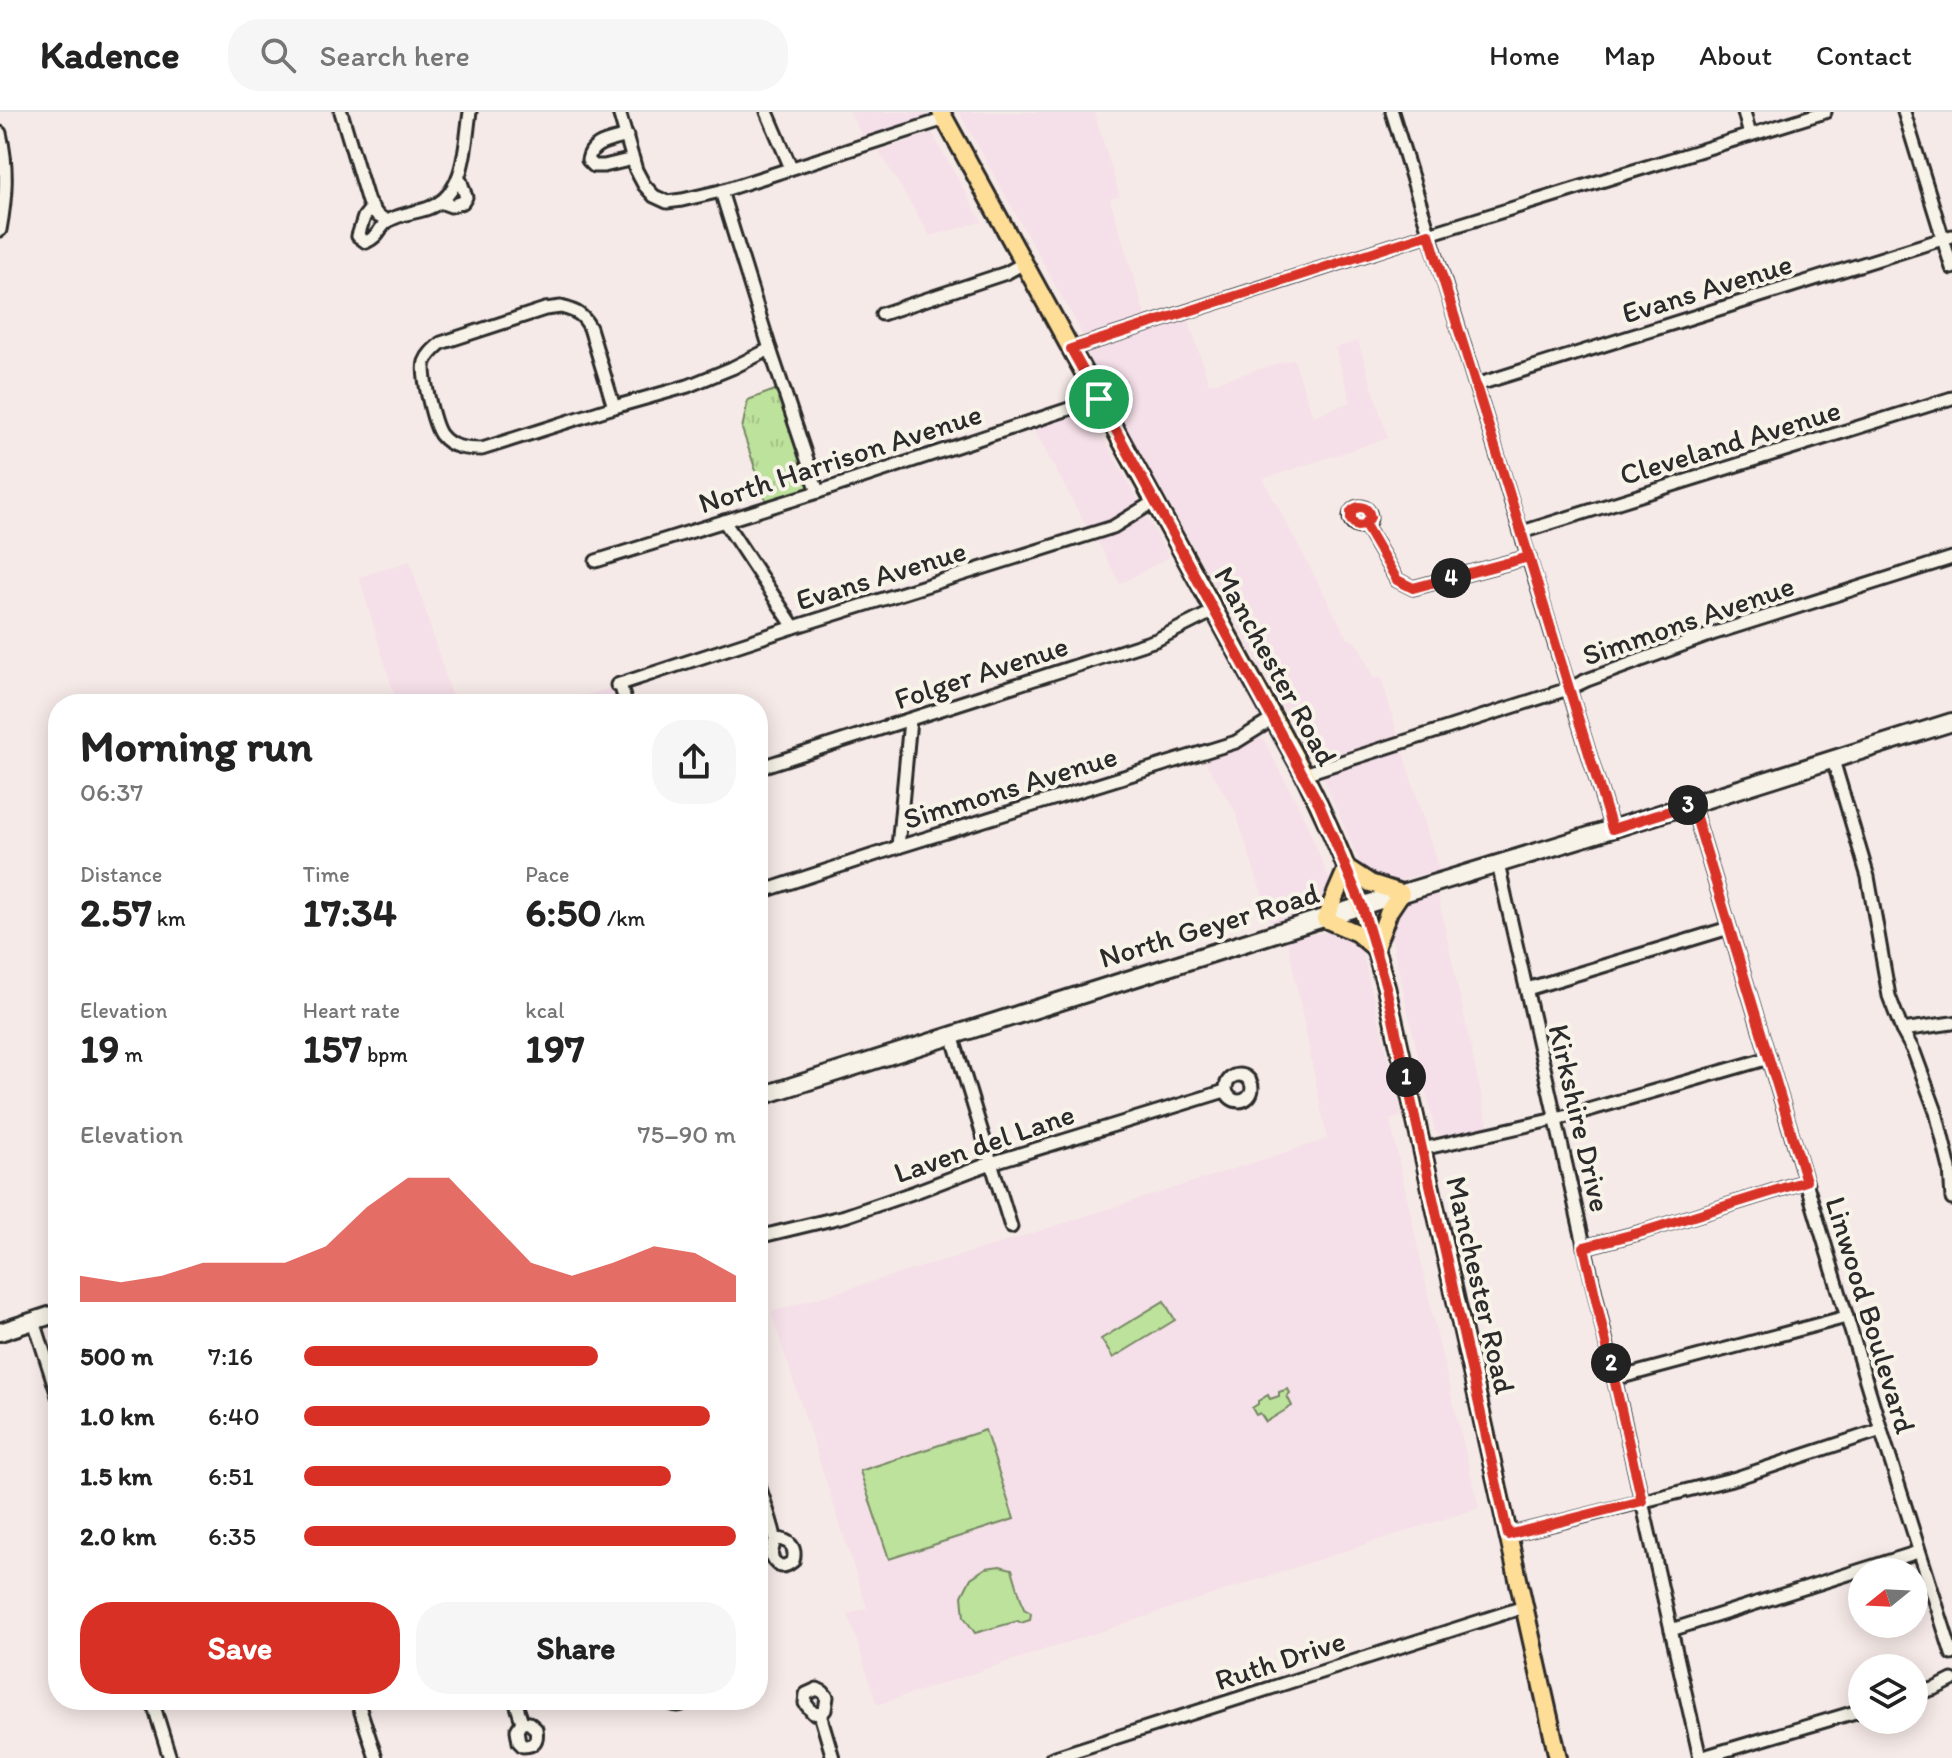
<!DOCTYPE html>
<html lang="en">
<head>
<meta charset="utf-8">
<style>
	body { margin:0; font-family:Itim,sans-serif; background:#f6f6f6; color:#222; height:100vh; display:flex; flex-direction:column; font-size:30px; white-space:nowrap }
	* { box-sizing:border-box; margin:0 }
	p { font-size:26px; color:#767676 }
	.icon { flex:none; width:44px; height:44px; fill:none; stroke:currentColor; stroke-width:2; stroke-linecap:round; stroke-linejoin:round }
	.map { position:relative; flex:1; overflow:hidden }
	.side { position:absolute; left:48px; top:582px; width:720px; height:1016px; display:flex; flex-direction:column; background:#fff; border-radius:32px; box-shadow:0 4px 20px #0003 }
	.side>* { flex:none }
	.needle { width:52px; rotate:252deg }
	.tools { position:absolute; left:1848px; top:1446px; display:grid; gap:16px }
	.tools a { display:grid; place-items:center; width:80px; height:80px; border-radius:50%; background:#fff; box-shadow:0 4px 20px #0003; font-size:40px }
	.pin { position:absolute; display:grid; place-items:center; width:68px; height:68px; color:#fff; margin:-34px; border:4px solid #fff; border-radius:50%; box-shadow:0 2px 8px #0007 }
	.km { position:absolute; width:40px; height:40px; margin:-20px; border-radius:50%; background:#222; color:#fff; font-size:22px; line-height:40px; text-align:center }
	.round { display:grid; place-items:center; flex:none; width:84px; height:84px; border-radius:32px; background:#f6f6f6 }
	.summary { display:flex; align-items:center; justify-content:space-between; height:136px; padding:0 32px }
	h1 { font-size:44px; font-weight:800; line-height:60px }
	.stats { display:grid; grid-template-columns:repeat(3,1fr); gap:12px; height:136px; padding:8px 32px }
	.stats div { display:grid; align-content:center }
	.stats b { font-size:40px; font-weight:800 }
	.stats small { font-size:22px; font-weight:400 }
	.stats p { font-size:22px }
	.chart { height:224px; padding:16px 32px }
	.chart p { display:flex; justify-content:space-between }
	.chart svg { width:100%; height:144px; margin-top:8px; fill:#d93025; opacity:.7 }
	.action { display:flex; gap:16px; margin-top:auto; padding:16px 32px }
	.action a { flex:1; height:92px; border-radius:32px; background:#d93025; color:#fff; font-size:32px; font-weight:800; line-height:92px; text-align:center }
	.action a+a { background:#f6f6f6; color:#222 }
	ul { padding:0 32px; list-style:none; font-size:26px }
	li { display:grid; grid-template-columns:128px 96px 1fr; align-items:center; height:60px }
	li i { height:20px; border-radius:10px; background:#d93025 }
	header { display:flex; align-items:center; gap:48px; box-sizing:border-box; height:112px; padding:0 40px; background:#fff; border-bottom:2px solid #e0e0e0 }
	header strong { font-size:38px }
	nav { display:flex; gap:44px; margin-inline-start:auto; font-size:28px }
	.search { width:560px; height:72px; background:#f6f6f6; display:flex; align-items:center; gap:20px; box-sizing:border-box; padding:0 28px; border-radius:32px; color:#767676; font-size:30px }
	.map>svg:first-child { display:block }
	.built { fill:#f5dfe8 }
	.grass { fill:#bde29c; stroke:#748664; stroke-width:2 }
	.park { fill:url(#park-tufts); stroke:#748664; stroke-width:2 }
	.lines { fill:none; stroke-linecap:round; stroke-linejoin:round }
	.street-casing { stroke:#2b2b2b; stroke-width:17 }
	.secondary-casing { stroke:#2b2b2b; stroke-width:22 }
	.primary-casing { stroke:#2b2b2b; stroke-width:22 }
	.street { stroke:#f7f3e8; stroke-width:11 }
	.secondary { stroke:#f7f3e8; stroke-width:16 }
	.primary { stroke:#fedd96; stroke-width:16 }
	.route-casing { stroke:#fff; stroke-width:16 }
	.route { stroke:#d93025; stroke-width:10 }
	.labels { text-anchor:middle; dominant-baseline:central; stroke-width:8; stroke-linejoin:round; paint-order:stroke }
	.street-label { font-size:30px; fill:#2b2b2b; stroke:#f7f3e8 }
</style>
</head>
<body>
<header>
<strong>Kadence</strong>
<div class="search"><svg class="icon" aria-label="search" viewBox="0 0 24 24"><circle cx="10" cy="10" r="6"/><path d="M15 15l6 6"/></svg>Search here</div>
<nav><a>Home</a><a>Map</a><a>About</a><a>Contact</a></nav>
</header>
<div class="map">
<svg width="1952" height="1646" viewBox="0 0 1952 1646">
	<defs>
		<pattern id="park-tufts" width="24" height="20" patternUnits="userSpaceOnUse" patternTransform="scale(2)"><rect width="24" height="20" fill="#bde29c"/><path d="M3 7l-1-3M5 7V3M7 7l1-3M15 17l-1-3M17 17v-4M19 17l1-3" fill="none" stroke="#a3c287"/></pattern>
	</defs>
	<rect width="100%" height="100%" fill="#f6eae8"/>
	<filter id="ink" filterUnits="userSpaceOnUse"><feTurbulence type="fractalNoise" baseFrequency=".0125" numOctaves="2"/><feDisplacementMap in="SourceGraphic" scale="16" xChannelSelector="R" yChannelSelector="G"/><feConvolveMatrix kernelMatrix="1 2 1 2 8 2 1 2 1" color-interpolation-filters="sRGB"/></filter>
	<g filter="url(#ink)">
		<g class="built">
			<polygon points="849,0 926,0 927,5 925,8 864,27"/>
			<polygon points="959,0 1094,0 1120,84 1110,87 1146,206 1087,224 1083,223"/>
			<polygon points="932,21 982,110 930,124 879,39"/>
			<polygon points="1188,205 1209,272 1294,247 1313,304 1351,290 1335,236 1358,229 1388,326 1263,367 1348,527 1357,530 1374,567 1381,565 1399,627 1323,650 1317,651 1313,649 1090,250 1088,239 1090,235"/>
			<polygon points="1088,298 1169,445 1120,472 1091,416 1087,415 1033,316"/>
			<polygon points="410,449 454,592 397,592 359,465"/>
			<polygon points="614,575 620,592 553,592"/>
			<polygon points="1256,623 1263,627 1301,698 1330,770 1331,777 1323,794 1312,802 1273,816 1235,699 1203,646"/>
			<polygon points="1402,637 1440,761 1422,762 1393,770 1384,770 1366,761 1361,753 1323,666 1330,658"/>
			<polygon points="1437,779 1488,1014 1442,1024 1435,1019 1390,819 1399,791"/>
			<polygon points="1334,819 1351,823 1360,833 1363,843 1402,1004 1390,1008 1439,1232 1479,1396 1363,1433 877,1593 848,1502 867,1496 771,1200 1008,1129 1327,1027 1287,826"/>
		</g>
		<g class="grass">
			<polygon points="1164,1189 1175,1208 1113,1246 1101,1227"/>
			<polygon points="1288,1277 1290,1281 1287,1284 1292,1294 1266,1310 1260,1301 1256,1303 1252,1296 1258,1292 1258,1289 1268,1283 1270,1287 1279,1284 1279,1280"/>
			<polygon points="985,1318 1014,1407 889,1447 860,1359"/>
			<polygon points="1000,1454 1012,1457 1024,1497 1031,1501 1030,1508 1021,1511 1018,1509 975,1521 964,1505 962,1484 971,1466 986,1456"/>
		</g>
		<polygon class="park" points="780,276 814,378 767,392 742,317 748,288"/>
		<g class="lines">
			<g class="street-casing">
				<g id="street">
					<polyline points="341,0 368,90 378,104 388,109"/>
					<polyline points="619,0 636,58 644,73 654,84 667,90 682,88 721,79 945,7"/>
					<polyline points="767,0 791,56"/>
					<polyline points="1392,0 1612,717"/>
					<polyline points="1744,0 1750,23"/>
					<polyline points="1904,0 1952,156"/>
					<path d="M 0,21 C 8,54 6,85 0,118"/>
					<path d="M 627,24 C 611,29 591,30 588,48 L 594,54 L 604,54 L 633,47"/>
					<polyline points="721,79 770,237 818,380"/>
					<polyline points="440,90 451,94 463,90 466,85 461,70 458,66"/>
					<path d="M 372,95 L 364,105 L 358,124 L 366,130 C 381,123 378,116 388,109 C 400,101 418,101 431,95 C 466,81 465,32 470,0"/>
					<path d="M 561,195 C 576,199 583,202 590,216 L 614,295 L 482,337 C 467,337 451,336 441,323 C 434,314 421,262 425,250 C 428,242 434,237 441,231 L 545,197 Z"/>
					<polyline points="882,202 1006,161 1024,151"/>
					<polyline points="1071,237 1429,122 1825,0"/>
					<polyline points="1476,273 1952,124"/>
					<polyline points="614,295 688,274 732,256 770,237"/>
					<circle cx="1360" cy="405" r="10"/>
					<polyline points="724,409 794,515"/>
					<polyline points="1365,413 1397,468 1413,476 1529,445"/>
					<polyline points="1522,420 1952,286"/>
					<polyline points="596,449 818,380 1099,287"/>
					<polyline points="620,572 626,592"/>
					<polyline points="617,573 794,515 1113,415 1155,389"/>
					<polyline points="1833,648 1868,765 1889,884 1902,918 1914,940 1936,1000 1950,1057 1952,1087"/>
					<polyline points="758,656 1156,528 1214,499"/>
					<polyline points="1304,662 1568,577 1587,568 1712,522 1952,446"/>
					<polyline points="1692,692 1881,1318 1952,1542"/>
					<polyline points="898,735 910,608"/>
					<polyline points="1498,752 1700,1646 1862,1598"/>
					<polyline points="758,781 898,735 1236,630 1273,607"/>
					<polyline points="1527,877 1729,816"/>
					<polyline points="1902,918 1952,911"/>
					<polyline points="952,923 1011,1115"/>
					<circle cx="1239" cy="976" r="13"/>
					<polyline points="1422,1037 1564,1005 1769,946"/>
					<polyline points="758,1125 845,1104 915,1080 991,1051 1225,979"/>
					<polyline points="1584,1135 1642,1120 1806,1069"/>
					<polyline points="34,1209 58,1284"/>
					<polyline points="1614,1267 1846,1205"/>
					<path d="M 758,1371 C 761,1380 776,1421 775,1427 C 774,1436 767,1443 776,1451 C 782,1457 788,1453 793,1449 C 797,1435 789,1427 775,1427"/>
					<polyline points="1508,1423 1736,1366 1881,1318"/>
					<polyline points="1671,1518 1918,1440"/>
					<polyline points="1914,1583 1936,1576 1952,1568"/>
					<polyline points="152,1588 170,1646"/>
					<polyline points="357,1588 376,1646"/>
					<path d="M 515,1588 L 522,1610 L 517,1618 L 519,1630 L 523,1634 C 535,1634 538,1628 536,1617 L 529,1611 L 522,1610"/>
					<path d="M 668,1588 L 670,1591 C 677,1594 681,1594 687,1588"/>
					<polyline points="820,1602 813,1601 805,1591 806,1582 817,1577 823,1580 827,1585 825,1598 820,1602 833,1646"/>
					<polyline points="1052,1646 1524,1495"/>
				</g>
			</g>
			<g class="secondary-casing">
				<g id="secondary">
					<polyline points="758,985 1377,789 1612,717 1952,610"/>
					<polyline points="0,1220 58,1201"/>
				</g>
			</g>
			<g class="primary-casing">
				<g id="primary">
					<path d="M 941,0 L 1304,662 C 1339,733 1366,798 1386,875 L 1558,1646"/>
					<polyline points="1347,756 1370,771 1401,781 1389,799 1375,836"/>
					<polyline points="1347,756 1325,807 1357,821 1375,836"/>
				</g>
			</g>
			<use href="#street" class="street"/>
			<use href="#secondary" class="secondary"/>
			<use href="#primary" class="primary"/>
		</g>
	</g>
	<g class="lines" filter="url(#ink)">
		<g class="route-casing">
			<path id="route" d="M 1099,287 L 1319,692 L 1362,794 L 1386,875 L 1508,1423 L 1642,1389 L 1584,1135 L 1642,1120 L 1806,1069 L 1692,692 L 1612,717 L 1529,445 L 1413,476 L 1397,468 L 1365,413 L 1370,405 C 1368,394 1358,392 1351,400 L 1351,408 L 1357,414 L 1365,413 L 1397,468 L 1413,476 L 1529,445 L 1429,122 L 1071,237 L 1099,287"/>
		</g>
		<use href="#route" class="route"/>
	</g>
	<g class="labels">
		<g class="street-label">
			<text transform="translate(1707 176) rotate(-17)">Evans Avenue</text>
			<text transform="translate(1730 330) rotate(-17)">Cleveland Avenue</text>
			<text transform="translate(840 346) rotate(-18)">North Harrison Avenue</text>
			<text transform="translate(881 463) rotate(-17)">Evans Avenue</text>
			<text transform="translate(1688 508) rotate(-19)">Simmons Avenue</text>
			<text transform="translate(1276 554) rotate(61)">Manchester Road</text>
			<text transform="translate(981 560) rotate(-18)">Folger Avenue</text>
			<text transform="translate(1010 675) rotate(-17)">Simmons Avenue</text>
			<text transform="translate(1209 813) rotate(-17)">North Geyer Road</text>
			<text transform="translate(1580 1006) rotate(77)">Kirkshire Drive</text>
			<text transform="translate(984 1031) rotate(-19)">Laven del Lane</text>
			<text transform="translate(1481 1173) rotate(77)">Manchester Road</text>
			<text transform="translate(1871 1203) rotate(73)">Linwood Boulevard</text>
			<text transform="translate(1280 1548) rotate(-18)">Ruth Drive</text>
		</g>
	</g>
</svg>
<div class="tools">
<a><svg class="needle" viewBox="-14 -14 28 28"><path d="M0-13l5 13h-10z" fill="#e53935"/><path d="M0 13l5-13h-10z" fill="#767676"/></svg></a>
<a><svg class="icon" aria-label="layers" viewBox="0 0 24 24"><path d="M12 4l9 5-9 5-9-5zM3 14l9 5 9-5"/></svg></a>
</div>
<div class="pin" style="left:1099px;top:287px;background:#1e9e55"><svg class="icon" aria-label="arrive" viewBox="0 0 24 24"><path d="M6 21V4h12l-3 4 3 4H6"/></svg></div>
<b class="km" style="left:1406px;top:965px">1</b>
<b class="km" style="left:1611px;top:1251px">2</b>
<b class="km" style="left:1688px;top:693px">3</b>
<b class="km" style="left:1451px;top:466px">4</b>
<section class="side">
<div class="summary"><div><h1>Morning run</h1><p>06:37</p></div><a class="round"><svg class="icon" aria-label="share" viewBox="0 0 24 24"><path d="M12 15V3M7 8l5-5 5 5M5 13v7h14v-7"/></svg></a></div>
<div class="stats">
<div><p>Distance</p><b>2.57<small> km</small></b></div>
<div><p>Time</p><b>17:34</b></div>
<div><p>Pace</p><b>6:50<small> /km</small></b></div>
</div>
<div class="stats">
<div><p>Elevation</p><b>19<small> m</small></b></div>
<div><p>Heart rate</p><b>157<small> bpm</small></b></div>
<div><p>kcal</p><b>197</b></div>
</div>
<div class="chart"><p><span>Elevation</span>75–90 m</p>
<svg viewBox="0 0 160 44" preserveAspectRatio="none"><path d="M0 44V36L10 38L20 36L30 32L40 32L50 32L60 27L70 15L80 6L90 6L100 19L110 32L120 36L130 32L140 27L150 29L160 36V44z"/></svg>
</div>
<ul>
<li><b>500 m</b>7:16<i style="width:68%"></i></li>
<li><b>1.0 km</b>6:40<i style="width:94%"></i></li>
<li><b>1.5 km</b>6:51<i style="width:85%"></i></li>
<li><b>2.0 km</b>6:35<i style="width:100%"></i></li>
</ul>
<div class="action"><a>Save</a><a>Share</a></div>
</section>
</div>
</body>
</html>
